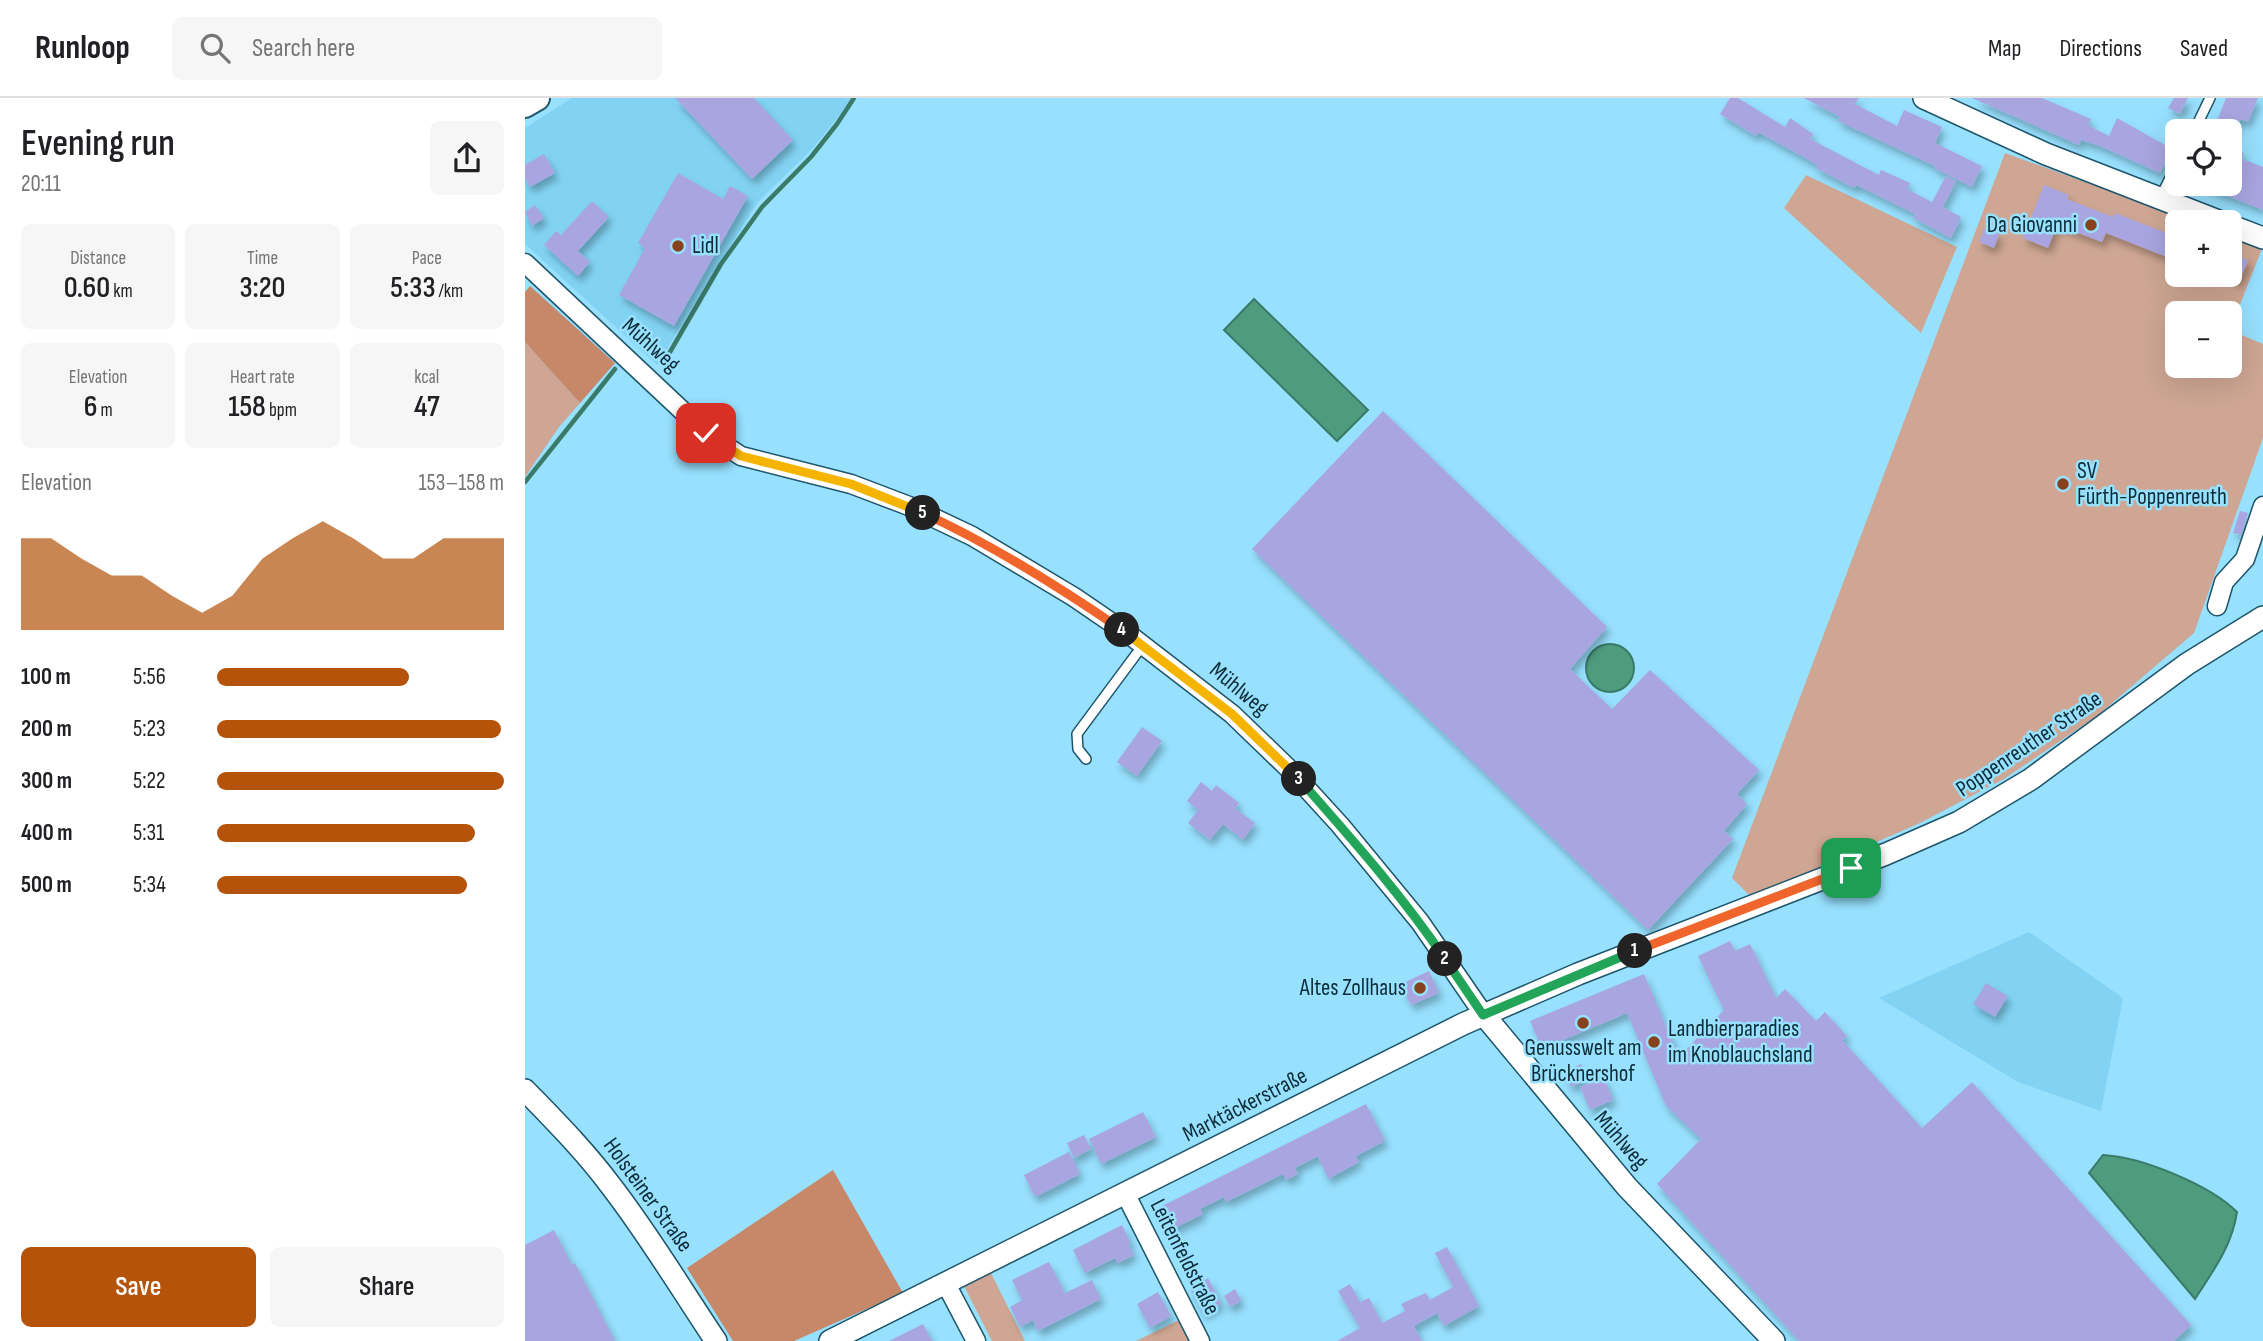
<!DOCTYPE html>
<html lang="en">
<head>
<meta charset="utf-8">
<style>
	body { margin:0; font-family:"Sofia Sans Condensed",sans-serif; background:#f6f6f6; color:#202124; height:100vh; display:flex; flex-direction:column; font-size:26px; white-space:nowrap }
	* { box-sizing:border-box; margin:0 }
	p { font-size:23px; color:#757577 }
	.icon { flex:none; width:38px; height:38px; fill:none; stroke:currentColor; stroke-width:2; stroke-linecap:round; stroke-linejoin:round }
	.map { position:relative; flex:1; overflow:hidden }
	.drawer { display:flex; flex-direction:column; background:#fff; width:525px }
	.drawer>* { flex:none }
	.fabs { position:absolute; left:1640px; top:21px; display:grid; gap:14px }
	.fabs a { display:grid; place-items:center; width:77px; height:77px; border-radius:10px; background:#fff; box-shadow:0 7px 28px #0002; font-size:35px }
	.pin { position:absolute; display:grid; place-items:center; width:60px; height:60px; color:#fff; margin:-30px; border-radius:14px; box-shadow:0 4px 10px #0006 }
	.km { position:absolute; width:35px; height:35px; margin:-18px; border-radius:50%; background:#222; color:#fff; font-size:19px; line-height:35px; text-align:center }
	.round { display:grid; place-items:center; flex:none; width:74px; height:74px; border-radius:10px; background:#f6f6f6 }
	.overview { display:flex; align-items:center; justify-content:space-between; height:119px; padding:0 21px }
	h1 { font-size:38px; font-weight:600; line-height:52px }
	.stats { display:grid; grid-template-columns:repeat(3,1fr); gap:10px; height:119px; padding:7px 21px }
	.stats div { display:grid; align-content:center; border-radius:10px; background:#f6f6f6; text-align:center }
	.stats b { font-size:30px; font-weight:600 }
	.stats small { font-size:19px; font-weight:400 }
	.stats p { font-size:19px }
	.chart { height:196px; padding:14px 21px }
	.chart p { display:flex; justify-content:space-between }
	.chart svg { width:100%; height:126px; margin-top:7px; fill:#b45309; opacity:.7 }
	.cta { display:flex; gap:14px; margin-top:auto; padding:14px 21px }
	.cta a { flex:1; height:80px; border-radius:10px; background:#b45309; color:#fff; font-size:28px; font-weight:600; line-height:80px; text-align:center }
	.cta a+a { background:#f6f6f6; color:#202124 }
	ul { padding:0 21px; list-style:none; font-size:23px }
	li { display:grid; grid-template-columns:112px 84px 1fr; align-items:center; height:52px }
	li i { height:18px; border-radius:9px; background:#b45309 }
	header { display:flex; align-items:center; gap:42px; box-sizing:border-box; height:98px; padding:0 35px; background:#fff; border-bottom:2px solid #e0e0e0 }
	header strong { font-size:33px }
	nav { display:flex; gap:38px; margin-inline-start:auto; font-size:24px }
	.search { width:490px; height:63px; background:#f6f6f6; display:flex; align-items:center; gap:18px; box-sizing:border-box; padding:0 24px; border-radius:10px; color:#757577; font-size:26px }
	main { display:flex; flex:1; min-height:0 }
	.map>svg:first-child { display:block }
	.built { fill:#82d3f3 }
	.green { fill:#cea693; fill-rule:evenodd }
	.forest { fill:#c78769 }
	.water { fill:#4e9b7d; stroke:#3a7a68; stroke-width:2 }
	.lines { fill:none; stroke-linecap:round; stroke-linejoin:round }
	.stream { stroke:#3a7a68; stroke-width:4.5 }
	.building { fill:#a8a5e0; filter:url(#shadow) }
	.service-casing { stroke:#1d556a; stroke-width:12 }
	.minor-casing { stroke:#1d556a; stroke-width:21 }
	.tertiary-casing { stroke:#1d556a; stroke-width:24 }
	.secondary-casing { stroke:#1d556a; stroke-width:28 }
	.service { stroke:#fff; stroke-width:9 }
	.minor { stroke:#fff; stroke-width:18 }
	.tertiary { stroke:#fff; stroke-width:21 }
	.secondary { stroke:#fff; stroke-width:24 }
	.split-1-casing { stroke:#fff; stroke-width:14 }
	.split-2-casing { stroke:#fff; stroke-width:14 }
	.split-3-casing { stroke:#fff; stroke-width:14 }
	.split-4-casing { stroke:#fff; stroke-width:14 }
	.split-5-casing { stroke:#fff; stroke-width:14 }
	.split-6-casing { stroke:#fff; stroke-width:14 }
	.split-1 { stroke:#f0652b; stroke-width:9 }
	.split-2 { stroke:#22a559; stroke-width:9 }
	.split-3 { stroke:#22a559; stroke-width:9 }
	.split-4 { stroke:#f5b400; stroke-width:9 }
	.split-5 { stroke:#f0652b; stroke-width:9 }
	.split-6 { stroke:#f5b400; stroke-width:9 }
	.poi-dot { fill:#87411c; stroke:#97e0fe; stroke-width:2.5 }
	.labels { text-anchor:middle; dominant-baseline:central; stroke-width:5; stroke-linejoin:round; paint-order:stroke }
	.poi-label { font-size:23px; fill:#0d2c37; stroke:#97e0fe; text-anchor:start }
	.street-label { font-size:23px; fill:#0d2c37; stroke:#97e0fe }
</style>
</head>
<body>
<header>
<strong>Runloop</strong>
<div class="search"><svg class="icon" aria-label="search" viewBox="0 0 24 24"><circle cx="10" cy="10" r="6"/><path d="M15 15l6 6"/></svg>Search here</div>
<nav><a>Map</a><a>Directions</a><a>Saved</a></nav>
</header>
<main>
<section class="drawer">
<div class="overview"><div><h1>Evening run</h1><p>20:11</p></div><a class="round"><svg class="icon" aria-label="share" viewBox="0 0 24 24"><path d="M12 15V3M7 8l5-5 5 5M5 13v7h14v-7"/></svg></a></div>
<div class="stats">
<div><p>Distance</p><b>0.60<small> km</small></b></div>
<div><p>Time</p><b>3:20</b></div>
<div><p>Pace</p><b>5:33<small> /km</small></b></div>
</div>
<div class="stats">
<div><p>Elevation</p><b>6<small> m</small></b></div>
<div><p>Heart rate</p><b>158<small> bpm</small></b></div>
<div><p>kcal</p><b>47</b></div>
</div>
<div class="chart"><p><span>Elevation</span>153–158 m</p>
<svg viewBox="0 0 160 44" preserveAspectRatio="none"><path d="M0 44V12L10 12L20 19L30 25L40 25L50 32L60 38L70 32L80 19L90 12L100 6L110 12L120 19L130 19L140 12L150 12L160 12V44z"/></svg>
</div>
<ul>
<li><b>100 m</b>5:56<i style="width:67%"></i></li>
<li><b>200 m</b>5:23<i style="width:99%"></i></li>
<li><b>300 m</b>5:22<i style="width:100%"></i></li>
<li><b>400 m</b>5:31<i style="width:90%"></i></li>
<li><b>500 m</b>5:34<i style="width:87%"></i></li>
</ul>
<div class="cta"><a>Save</a><a>Share</a></div>
</section>
<div class="map">
<svg width="1738" height="1243" viewBox="0 0 1738 1243">
	<defs>
		<filter id="shadow"><feDropShadow dx="3.5" dy="6" stdDeviation="3.5" flood-color="#0004"/></filter>
	</defs>
	<rect width="100%" height="100%" fill="#97e0fe"/>
	<g class="built">
		<polygon points="47,0 328,0 288,50 232,105 132,267 0,146 0,30"/>
		<polygon points="1504,834 1598,900 1576,1013 1493,984 1354,900"/>
	</g>
	<g class="green">
		<path d="M 1480,55 L 1671,124 L 1652,124 L 1652,177 L 1704,177 L 1705,136 L 1738,148 L 1705,232 L 1738,246 L 1738,340 L 1669,535 L 1572,618 L 1479,681 L 1395,725 L 1226,799 L 1207,780 ZM 1652,215 L 1704,215 L 1704,268 L 1652,268 Z"/>
		<polygon points="1281,77 1432,149 1396,235 1259,110"/>
		<polygon points="0,244 55,305 34,329 0,379"/>
		<polygon points="466,1175 500,1243 467,1243 439,1188"/>
		<polygon points="656,1221 668,1243 611,1243"/>
	</g>
	<g class="forest">
		<polygon points="5,188 90,265 55,305 0,244 0,194"/>
		<polygon points="308,1072 378,1195 269,1243 208,1243 162,1170"/>
	</g>
	<g class="water">
		<polygon points="729,201 843,312 812,343 699,232"/>
		<circle cx="1085" cy="570" r="24"/>
		<path d="M 1578,1057 C 1617,1059 1685,1087 1712,1114 C 1707,1148 1688,1173 1670,1201 L 1564,1075 Z"/>
	</g>
	<g class="lines">
		<g class="stream">
			<polyline points="138,266 196,166 237,109 286,59 312,26 329,0"/>
			<polyline points="0,384 90,271"/>
		</g>
	</g>
	<g class="building">
		<polygon points="150,0 229,0 268,42 227,81"/>
		<polygon points="1205,0 1213,0 1260,29 1265,20 1288,36 1285,41 1354,77 1356,72 1385,85 1382,91 1407,104 1421,78 1431,83 1418,109 1436,119 1426,140 1388,120 1390,116 1331,87 1329,90 1291,70 1293,67 1233,34 1231,38 1195,16"/>
		<polygon points="1279,0 1334,0 1330,6 1372,28 1379,12 1417,29 1410,45 1457,68 1447,89 1409,70 1410,68 1313,23 1315,19"/>
		<polygon points="1447,0 1517,0 1566,21 1563,27 1584,38 1592,20 1647,51 1635,75 1575,48 1556,42 1554,47"/>
		<polygon points="1649,0 1663,0 1655,16 1643,10"/>
		<polygon points="1701,0 1733,0 1723,24 1715,21 1710,33 1688,33"/>
		<polygon points="1704,50 1719,55 1717,61 1738,69 1738,112 1673,86 1704,86"/>
		<polygon points="19,56 30,75 5,89 0,80 0,67"/>
		<polygon points="153,75 198,101 205,88 223,98 149,228 94,197 120,150 113,145"/>
		<polygon points="1519,87 1544,97 1542,101 1588,119 1590,115 1652,139 1652,163 1581,135 1577,144 1532,127 1523,150 1498,140"/>
		<polygon points="67,103 84,119 53,153 65,164 53,178 19,147 31,133 36,137"/>
		<polygon points="10,107 19,120 7,128 0,114"/>
		<polygon points="1459,131 1474,136 1469,150 1454,144"/>
		<polygon points="1704,155 1723,162 1714,184 1704,180"/>
		<polygon points="858,313 1082,529 1045,571 1087,611 1125,572 1234,672 1212,696 1222,706 1199,733 1208,741 1123,832 727,451"/>
		<polygon points="1715,413 1723,415 1716,437 1708,435"/>
		<polygon points="617,629 637,643 612,678 592,664"/>
		<polygon points="676,684 687,693 691,687 714,705 710,710 730,725 718,742 698,726 685,742 663,725 673,712 662,703"/>
		<polygon points="1205,843 1210,853 1225,846 1251,900 1260,891 1291,923 1300,914 1322,938 1317,942 1397,1030 1447,984 1666,1227 1649,1243 1274,1243 1132,1086 1176,1041 1141,1008 1102,915 1017,951 1005,923 1119,876 1154,959 1199,912 1173,858"/>
		<polygon points="904,873 914,895 886,907 876,886"/>
		<polygon points="1461,885 1483,898 1470,919 1448,906"/>
		<polygon points="1056,966 1063,982 1046,989 1039,973"/>
		<polygon points="1079,979 1088,1002 1065,1012 1055,989"/>
		<polygon points="841,1006 860,1043 831,1058 834,1064 803,1081 793,1058 770,1070 773,1076 761,1082 758,1076 701,1104 699,1099 675,1111 678,1116 644,1133 633,1110"/>
		<polygon points="618,1014 631,1039 576,1066 564,1041"/>
		<polygon points="559,1037 566,1051 549,1060 542,1045"/>
		<polygon points="544,1054 555,1076 510,1099 499,1077"/>
		<polygon points="597,1127 606,1145 603,1146 609,1157 593,1165 590,1160 560,1175 548,1152"/>
		<polygon points="29,1132 47,1167 50,1165 90,1243 0,1243 0,1147"/>
		<polygon points="922,1149 954,1208 919,1228 912,1215 889,1228 897,1243 812,1243 835,1230 813,1193 825,1186 835,1204 844,1200 857,1225 880,1213 876,1206 889,1200 901,1195 905,1202 928,1189 910,1155"/>
		<polygon points="524,1164 540,1195 567,1182 576,1201 513,1233 508,1222 495,1229 485,1209 497,1202 487,1182"/>
		<polygon points="683,1180 696,1206 679,1216 665,1190"/>
		<polygon points="710,1191 716,1203 705,1209 699,1198"/>
		<polygon points="633,1194 646,1218 625,1230 612,1206"/>
		<polygon points="398,1226 407,1243 364,1243"/>
	</g>
	<g class="lines">
		<g class="service-casing">
			<g id="service">
				<polyline points="1669,33 1685,0"/>
				<polyline points="1635,100 1652,66"/>
				<polyline points="561,661 553,651 552,636 618,547"/>
			</g>
		</g>
		<g class="minor-casing">
			<g id="minor">
				<polyline points="0,165 181,335 216,358 326,386 384,408 447,438 549,499 606,538 707,616 762,669 815,727 895,824 959,917"/>
				<polyline points="1692,508 1699,484 1720,461 1738,408"/>
				<polyline points="601,1097 675,1243"/>
				<polyline points="421,1186 451,1243"/>
			</g>
		</g>
		<g class="tertiary-casing">
			<g id="tertiary">
				<polyline points="1399,0 1521,56 1696,124"/>
				<polyline points="1704,127 1738,140"/>
				<polyline points="959,917 1102,1089 1249,1243"/>
				<path d="M 0,992 C 30,1023 60,1053 86,1088 C 124,1137 156,1191 191,1243"/>
				<polyline points="305,1243 938,926 1053,876 1361,756 1434,724 1506,681 1662,566 1738,519"/>
			</g>
		</g>
		<g class="secondary-casing">
			<polyline id="secondary" points="0,7 12,0"/>
		</g>
		<use href="#service" class="service"/>
		<use href="#minor" class="minor"/>
		<use href="#tertiary" class="tertiary"/>
		<use href="#secondary" class="secondary"/>
	</g>
	<g class="lines">
		<g class="split-1-casing">
			<polyline id="split-1" points="1110,853 1326,770"/>
		</g>
		<g class="split-2-casing">
			<polyline id="split-2" points="920,861 958,917 1110,853"/>
		</g>
		<g class="split-3-casing">
			<path id="split-3" d="M 774,681 C 825,739 877,797 920,861"/>
		</g>
		<g class="split-4-casing">
			<polyline id="split-4" points="597,532 707,616 774,681"/>
		</g>
		<g class="split-5-casing">
			<path id="split-5" d="M 398,415 C 468,447 533,488 597,532"/>
		</g>
		<g class="split-6-casing">
			<polyline id="split-6" points="181,335 216,358 326,386 398,415"/>
		</g>
		<use href="#split-1" class="split-1"/>
		<use href="#split-2" class="split-2"/>
		<use href="#split-3" class="split-3"/>
		<use href="#split-4" class="split-4"/>
		<use href="#split-5" class="split-5"/>
		<use href="#split-6" class="split-6"/>
	</g>
	<g class="poi-dot">
		<circle cx="1566" cy="127" r="7"/>
		<circle cx="153" cy="148" r="7"/>
		<circle cx="1538" cy="386" r="7"/>
		<circle cx="895" cy="890" r="7"/>
		<circle cx="1058" cy="925" r="7"/>
		<circle cx="1129" cy="944" r="7"/>
	</g>
	<g class="labels">
		<g class="poi-label">
			<text x="1552" y="127" text-anchor="end">Da Giovanni</text>
			<text x="167" y="148">Lidl</text>
			<text x="1552" y="373">SV<tspan x="1552" dy="26">Fürth-Poppenreuth</tspan></text>
			<text x="881" y="890" text-anchor="end">Altes Zollhaus</text>
			<text x="1143" y="931">Landbierparadies<tspan x="1143" dy="26">im Knoblauchsland</tspan></text>
			<text x="1058" y="950" text-anchor="middle">Genusswelt am<tspan x="1058" dy="26">Brücknershof</tspan></text>
		</g>
		<g class="street-label">
			<text transform="translate(126 247) rotate(42)">Mühlweg</text>
			<text transform="translate(714 591) rotate(40)">Mühlweg</text>
			<text transform="translate(1504 646) rotate(-34)">Poppenreuther Straße</text>
			<text transform="translate(720 1007) rotate(-27)">Marktäckerstraße</text>
			<text transform="translate(1096 1042) rotate(49)">Mühlweg</text>
			<text transform="translate(123 1097) rotate(54)">Holsteiner Straße</text>
			<text transform="translate(660 1159) rotate(63)">Leitenfeldstraße</text>
		</g>
	</g>
</svg>
<div class="fabs">
<a><svg class="icon" aria-label="locate" viewBox="0 0 24 24"><circle cx="12" cy="12" r="6"/><path d="M12 2v4M12 18v4M2 12h4M18 12h4"/></svg></a>
<a>+</a>
<a>−</a>
</div>
<div class="pin" style="left:1326px;top:770px;background:#1e9e55"><svg class="icon" aria-label="arrive" viewBox="0 0 24 24"><path d="M6 21V4h12l-3 4 3 4H6"/></svg></div>
<div class="pin" style="left:181px;top:335px;background:#d93025"><svg class="icon" aria-label="check" viewBox="0 0 24 24"><path d="M5 12l5 5 9-10"/></svg></div>
<b class="km" style="left:1110px;top:853px">1</b>
<b class="km" style="left:920px;top:861px">2</b>
<b class="km" style="left:774px;top:681px">3</b>
<b class="km" style="left:597px;top:532px">4</b>
<b class="km" style="left:398px;top:415px">5</b>
</div>
</main>
</body>
</html>
